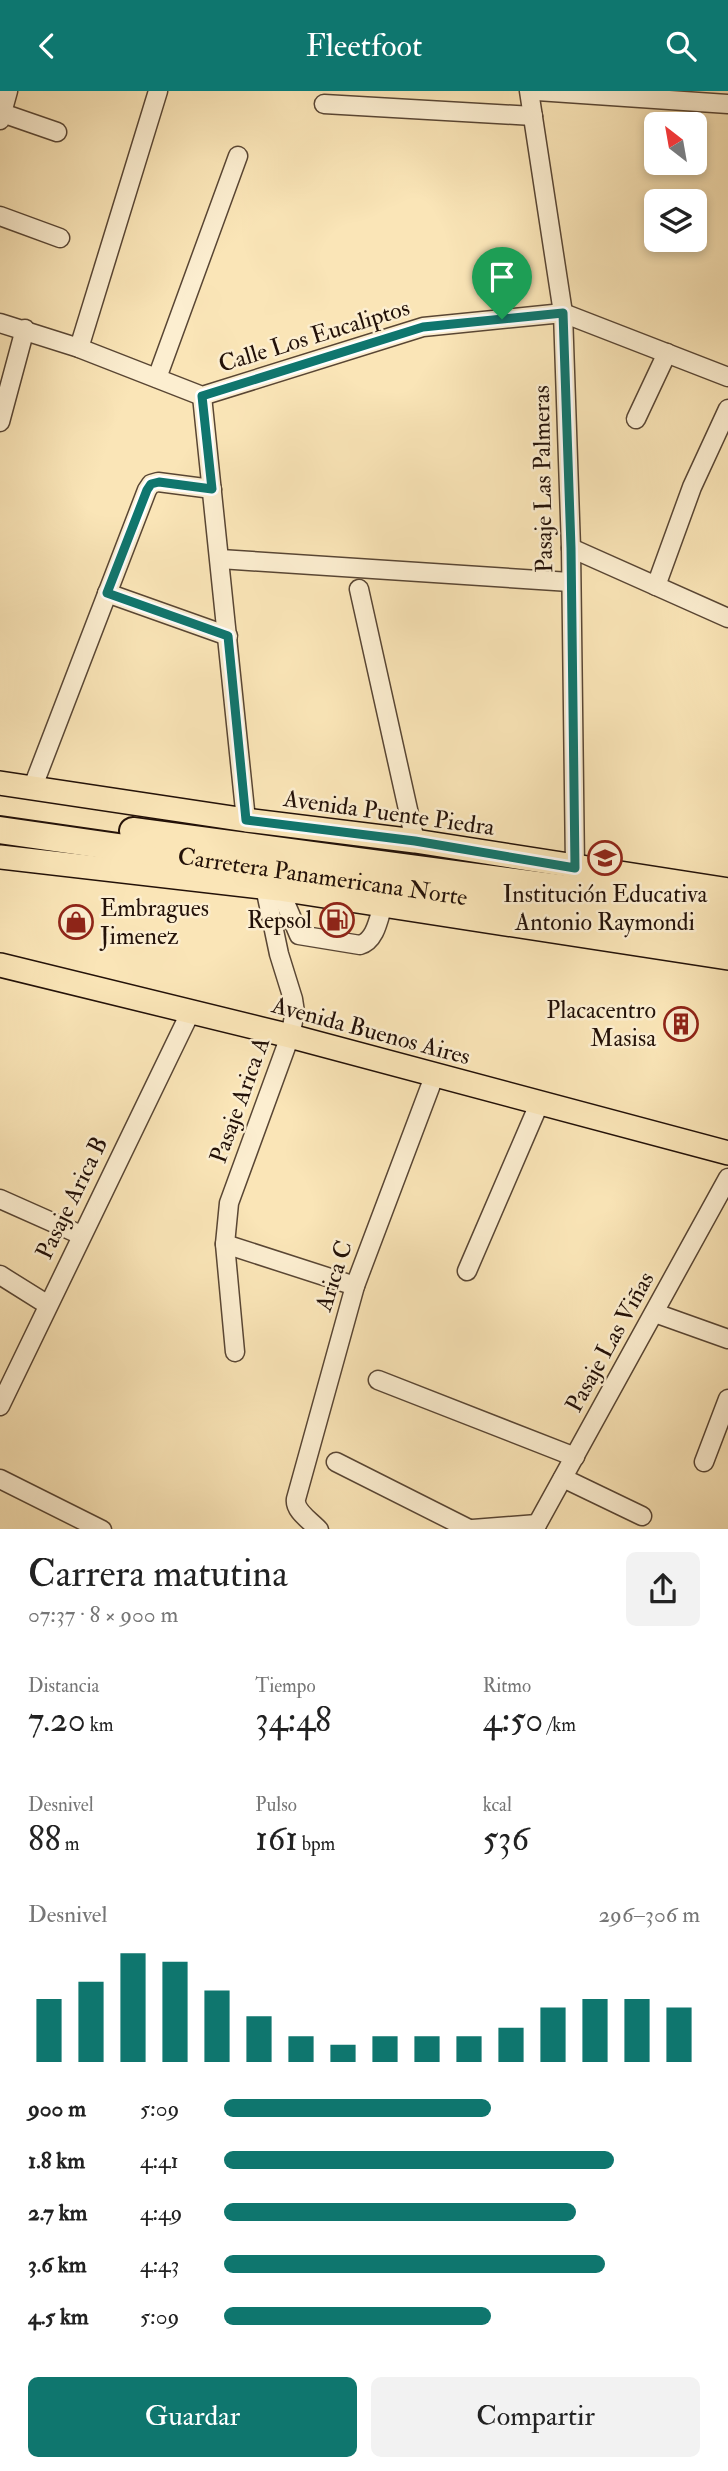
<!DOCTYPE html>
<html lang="es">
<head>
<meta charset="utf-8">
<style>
	body { margin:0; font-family:"IM FELL Double Pica",serif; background:#f2f2f2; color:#222; height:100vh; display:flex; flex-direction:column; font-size:26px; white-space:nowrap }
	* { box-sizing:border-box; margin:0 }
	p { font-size:23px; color:#767676 }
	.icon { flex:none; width:38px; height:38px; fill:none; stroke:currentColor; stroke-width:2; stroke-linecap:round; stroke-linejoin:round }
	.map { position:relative; height:1438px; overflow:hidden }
	.panel { display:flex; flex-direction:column; background:#fff; flex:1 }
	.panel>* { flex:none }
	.needle { width:46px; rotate:329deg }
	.tools { position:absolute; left:644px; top:21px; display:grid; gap:14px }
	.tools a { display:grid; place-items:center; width:63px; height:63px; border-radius:10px; background:#fff; box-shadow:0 4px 10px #0003; font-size:35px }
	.pin { position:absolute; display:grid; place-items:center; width:60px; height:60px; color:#fff; margin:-72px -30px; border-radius:50% 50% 50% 0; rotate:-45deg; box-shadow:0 0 7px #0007 }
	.pin .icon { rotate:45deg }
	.round { display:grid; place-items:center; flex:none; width:74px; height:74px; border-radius:10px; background:#f2f2f2 }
	.head { display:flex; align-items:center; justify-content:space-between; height:119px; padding:0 28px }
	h1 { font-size:38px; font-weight:600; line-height:52px }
	.figures { display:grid; grid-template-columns:repeat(3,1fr); gap:10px; height:119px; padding:7px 28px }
	.figures div { display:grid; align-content:center }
	.figures b { font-size:35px; font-weight:600 }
	.figures small { font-size:19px; font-weight:400 }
	.figures p { font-size:19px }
	.chart { height:196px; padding:14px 28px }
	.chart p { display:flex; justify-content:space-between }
	.chart svg { width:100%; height:126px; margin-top:7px; stroke:#0f766e; stroke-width:6 }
	.action { display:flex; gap:14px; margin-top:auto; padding:14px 28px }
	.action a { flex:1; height:80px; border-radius:10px; background:#0f766e; color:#fff; font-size:28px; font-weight:600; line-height:80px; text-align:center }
	.action a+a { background:#f2f2f2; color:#222 }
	ul { padding:0 28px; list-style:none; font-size:23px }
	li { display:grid; grid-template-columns:112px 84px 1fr; align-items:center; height:52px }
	li i { height:18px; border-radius:9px; background:#0f766e }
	header { display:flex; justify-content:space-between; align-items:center; height:91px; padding:0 28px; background:#0f766e; color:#fff; font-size:32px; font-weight:600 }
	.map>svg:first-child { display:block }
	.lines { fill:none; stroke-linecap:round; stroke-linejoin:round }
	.minor-casing { stroke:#594634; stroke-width:21 }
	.major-casing { stroke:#231108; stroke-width:26 }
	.highway-casing { stroke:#231108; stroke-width:30 }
	.minor { stroke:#fceed0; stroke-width:18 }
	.major { stroke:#fae5b7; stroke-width:23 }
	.highway { stroke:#fae5b7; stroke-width:26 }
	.route-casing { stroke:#fff; stroke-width:14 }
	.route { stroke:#0f766e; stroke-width:9 }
	.labels { text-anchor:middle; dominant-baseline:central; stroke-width:5; stroke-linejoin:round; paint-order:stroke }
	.street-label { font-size:24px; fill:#231108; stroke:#fceed0 }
	.poi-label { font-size:24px; fill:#231108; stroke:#fceed0; text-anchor:end }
</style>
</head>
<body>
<header><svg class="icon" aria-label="back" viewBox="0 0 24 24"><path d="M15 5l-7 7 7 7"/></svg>Fleetfoot<svg class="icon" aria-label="search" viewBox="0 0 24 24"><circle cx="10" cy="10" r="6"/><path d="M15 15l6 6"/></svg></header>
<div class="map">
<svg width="728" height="1439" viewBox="0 0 728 1439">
	<rect width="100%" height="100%" fill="#fae5b7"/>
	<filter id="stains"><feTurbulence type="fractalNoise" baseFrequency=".00286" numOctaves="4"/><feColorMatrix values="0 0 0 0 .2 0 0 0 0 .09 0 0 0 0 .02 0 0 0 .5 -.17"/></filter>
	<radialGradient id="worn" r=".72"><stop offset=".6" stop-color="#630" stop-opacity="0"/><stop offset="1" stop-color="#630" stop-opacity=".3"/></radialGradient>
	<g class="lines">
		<g class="minor-casing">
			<g id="minor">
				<polyline points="529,0 563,222 571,457 575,777"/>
				<polyline points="537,0 728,13"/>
				<polyline points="324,13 533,25"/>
				<polyline points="2,22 57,41"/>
				<polyline points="0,29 8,0"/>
				<polyline points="0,125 60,147"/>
				<polyline points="0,232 79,257 202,305 423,236 563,222 728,286"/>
				<polyline points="79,257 158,0"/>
				<polyline points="157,287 238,65"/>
				<polyline points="202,305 246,729"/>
				<polyline points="636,328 667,262"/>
				<polyline points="0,331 25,238"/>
				<polyline points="571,457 728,527"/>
				<polyline points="220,468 570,491"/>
				<polyline points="656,495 692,396 728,318"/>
				<polyline points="359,498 415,750"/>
				<polyline points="107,502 228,545"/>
				<polyline points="32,698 147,399 151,393 158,391 212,398"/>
				<path d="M 275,788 L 299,844 L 360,854 C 378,849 379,821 386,805"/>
				<polyline points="0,1108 81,1144"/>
				<polyline points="225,1153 355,1195"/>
				<polyline points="467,1180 539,1013"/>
				<polyline points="0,1184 48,1214"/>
				<polyline points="655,1222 728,1248"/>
				<polyline points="235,1261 225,1153 229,1112 290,945 295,921 293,908 279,863 263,787"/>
				<polyline points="378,1289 575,1366"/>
				<polyline points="0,1315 190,922"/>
				<polyline points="336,1371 469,1438"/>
				<polyline points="704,1371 728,1308"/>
				<polyline points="563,1387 642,1425"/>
				<polyline points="0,1388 102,1439"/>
				<path d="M 319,1439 C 311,1430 294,1420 296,1408 L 355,1195 L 435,983"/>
				<polyline points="460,1439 537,1433"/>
				<polyline points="534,1439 728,1087"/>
			</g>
		</g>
		<g class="major-casing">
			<g id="major">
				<polyline points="0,692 246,729 415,750 728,799"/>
				<polyline points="0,766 279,798 728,867"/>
				<polyline points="0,874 290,945 728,1062"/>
			</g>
		</g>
		<g class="highway-casing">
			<g id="highway">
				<path id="s1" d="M 0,739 L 728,844"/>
				<polyline points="133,740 567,798 728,822"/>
			</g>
		</g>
		<use href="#minor" class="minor"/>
		<use href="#major" class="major"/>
		<use href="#highway" class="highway"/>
	</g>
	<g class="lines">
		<g class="route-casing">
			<polygon id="route" points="563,222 571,457 575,777 415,750 246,729 228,545 107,502 147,399 151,393 159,391 212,398 202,305 423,236"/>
		</g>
		<use href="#route" class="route"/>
	</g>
	<defs>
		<g id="school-ring" transform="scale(1.75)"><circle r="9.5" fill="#fceed0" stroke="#8f2418" stroke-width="1.5"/><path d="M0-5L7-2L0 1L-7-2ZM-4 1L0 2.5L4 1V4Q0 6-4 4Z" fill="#8f2418"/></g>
		<g id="fuel-ring" transform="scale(1.75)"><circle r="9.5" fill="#fceed0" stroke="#8f2418" stroke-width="1.5"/><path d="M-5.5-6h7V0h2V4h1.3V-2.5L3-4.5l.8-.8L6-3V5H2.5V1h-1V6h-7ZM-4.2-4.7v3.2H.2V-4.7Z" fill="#8f2418"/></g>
		<g id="shop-ring" transform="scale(1.75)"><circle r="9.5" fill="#fceed0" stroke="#8f2418" stroke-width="1.5"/><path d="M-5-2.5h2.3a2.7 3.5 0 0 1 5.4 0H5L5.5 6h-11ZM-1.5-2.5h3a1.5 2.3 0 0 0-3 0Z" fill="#8f2418"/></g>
		<g id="building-ring" transform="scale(1.75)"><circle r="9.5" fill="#fceed0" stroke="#8f2418" stroke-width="1.5"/><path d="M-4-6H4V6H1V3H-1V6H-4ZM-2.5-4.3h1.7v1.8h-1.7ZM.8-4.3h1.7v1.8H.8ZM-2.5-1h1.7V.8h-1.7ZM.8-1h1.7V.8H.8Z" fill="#8f2418"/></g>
	</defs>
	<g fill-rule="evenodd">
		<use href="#school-ring" x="605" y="767"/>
		<use href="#fuel-ring" x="337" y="829"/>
		<use href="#shop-ring" x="76" y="831"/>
		<use href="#building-ring" x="681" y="933"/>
	</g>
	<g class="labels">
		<g class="street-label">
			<text transform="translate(314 245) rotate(-17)">Calle Los Eucaliptos</text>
			<text transform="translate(543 388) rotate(-91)">Pasaje Las Palmeras</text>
			<text transform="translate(389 722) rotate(8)">Avenida Puente Piedra</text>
			<text stroke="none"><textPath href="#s1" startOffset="326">Carretera Panamericana Norte</textPath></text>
			<text transform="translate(371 940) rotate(15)">Avenida Buenos Aires</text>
			<text transform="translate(240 1009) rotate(-70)">Pasaje Arica A</text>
			<text transform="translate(72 1107) rotate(-64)">Pasaje Arica B</text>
			<text transform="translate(334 1185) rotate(-72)">Arica C</text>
			<text transform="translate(610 1251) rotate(-61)">Pasaje Las Viñas</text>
		</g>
		<g class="poi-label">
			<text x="605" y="803" text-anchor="middle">Institución Educativa<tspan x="605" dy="28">Antonio Raymondi</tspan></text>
			<text x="100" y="817" text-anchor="start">Embragues<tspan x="100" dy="28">Jimenez</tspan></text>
			<text x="312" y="829">Repsol</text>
			<text x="656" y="919">Placacentro<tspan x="656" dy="28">Masisa</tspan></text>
		</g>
	</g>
	<rect width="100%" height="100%" filter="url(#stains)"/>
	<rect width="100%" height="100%" fill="url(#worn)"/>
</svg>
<div class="tools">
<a><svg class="needle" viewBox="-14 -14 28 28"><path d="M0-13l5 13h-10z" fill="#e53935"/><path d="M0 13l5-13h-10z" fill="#767676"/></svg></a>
<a><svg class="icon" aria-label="layers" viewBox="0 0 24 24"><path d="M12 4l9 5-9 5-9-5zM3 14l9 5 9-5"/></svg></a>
</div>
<div class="pin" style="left:502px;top:228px;background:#1e9e55"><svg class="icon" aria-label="arrive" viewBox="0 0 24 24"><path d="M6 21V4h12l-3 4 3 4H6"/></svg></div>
</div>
<section class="panel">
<div class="head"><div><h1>Carrera matutina</h1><p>07:37 · 8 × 900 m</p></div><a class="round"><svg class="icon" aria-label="share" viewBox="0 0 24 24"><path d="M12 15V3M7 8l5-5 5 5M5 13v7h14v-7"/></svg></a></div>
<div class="figures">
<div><p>Distancia</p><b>7.20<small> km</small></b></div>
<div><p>Tiempo</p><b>34:48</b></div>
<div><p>Ritmo</p><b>4:50<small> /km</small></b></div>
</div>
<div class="figures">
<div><p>Desnivel</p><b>88<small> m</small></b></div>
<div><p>Pulso</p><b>161<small> bpm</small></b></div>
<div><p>kcal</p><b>536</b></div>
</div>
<div class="chart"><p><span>Desnivel</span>296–306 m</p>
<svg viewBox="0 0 160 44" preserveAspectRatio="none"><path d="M5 44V22M15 44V16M25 44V6M35 44V9M45 44V19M55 44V28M65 44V35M75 44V38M85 44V35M95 44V35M105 44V35M115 44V32M125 44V25M135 44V22M145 44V22M155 44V25"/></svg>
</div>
<ul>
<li><b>900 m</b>5:09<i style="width:56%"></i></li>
<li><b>1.8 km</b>4:41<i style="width:82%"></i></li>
<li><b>2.7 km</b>4:49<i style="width:74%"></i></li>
<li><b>3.6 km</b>4:43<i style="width:80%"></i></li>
<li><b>4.5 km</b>5:09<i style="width:56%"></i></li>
</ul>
<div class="action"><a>Guardar</a><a>Compartir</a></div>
</section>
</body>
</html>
